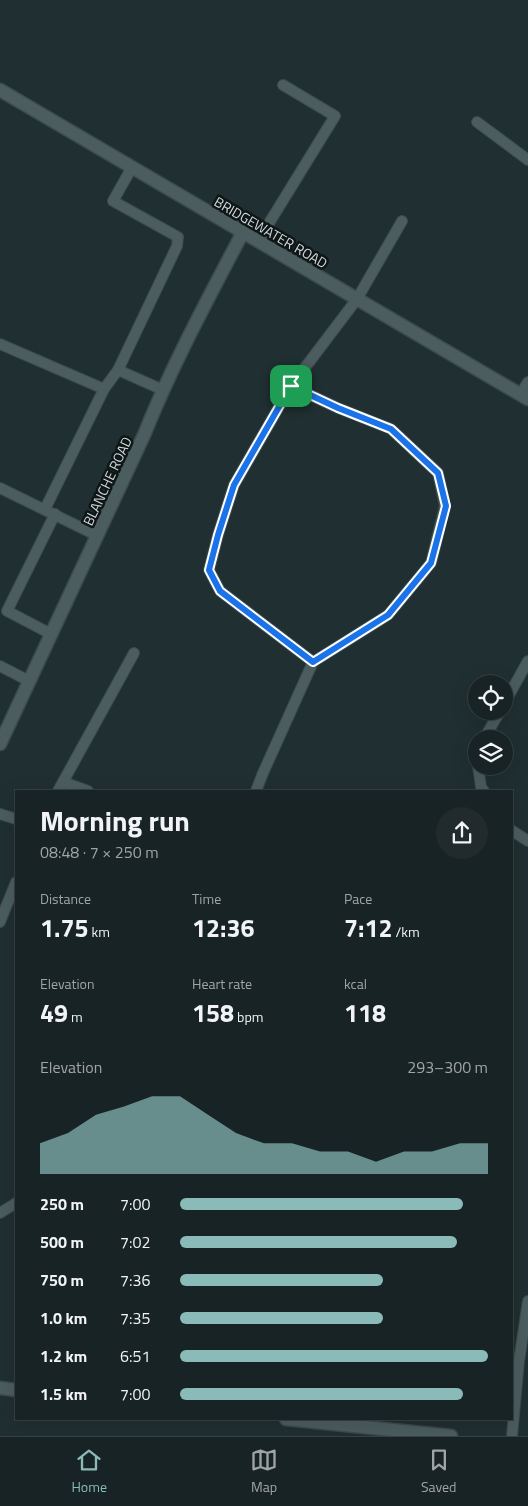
<!DOCTYPE html>
<html lang="en">
<head>
<meta charset="utf-8">
<style>
	body { margin:0; font-family:"Titillium Web",sans-serif; background:#212b2d; color:#f1f3f6; height:100vh; display:flex; flex-direction:column; font-size:19px; white-space:nowrap }
	* { box-sizing:border-box; margin:0 }
	p { font-size:16px; color:#9fa4a7 }
	.icon { flex:none; width:28px; height:28px; fill:none; stroke:currentColor; stroke-width:2; stroke-linecap:round; stroke-linejoin:round }
	.map { position:relative; flex:1; overflow:hidden }
	.details { position:absolute; left:15px; top:790px; width:498px; height:630px; display:flex; flex-direction:column; background:#182325; border-radius:0px; box-shadow:0 5px 20px #0002,0 0 0 1px #364042 }
	.details>* { flex:none }
	.controls { position:absolute; left:468px; top:675px; display:grid; gap:10px }
	.controls a { display:grid; place-items:center; width:45px; height:45px; border-radius:50%; background:#182325; box-shadow:0 5px 20px #0002,0 0 0 1px #364042; font-size:25px }
	.pin { position:absolute; display:grid; place-items:center; width:42px; height:42px; color:#fff; margin:-21px; border-radius:10px; box-shadow:0 2px 8px #0006 }
	.round { display:grid; place-items:center; flex:none; width:52px; height:52px; border-radius:26px; background:#212b2d }
	.overview { display:flex; align-items:center; justify-content:space-between; height:85px; padding:0 25px }
	h1 { font-size:28px; font-weight:700; line-height:38px }
	.metrics { display:grid; grid-template-columns:repeat(3,1fr); gap:8px; height:85px; padding:5px 25px }
	.metrics div { display:grid; align-content:center }
	.metrics b { font-size:25px; font-weight:700 }
	.metrics small { font-size:14px; font-weight:400 }
	.metrics p { font-size:14px }
	.chart { height:140px; padding:10px 25px }
	.chart p { display:flex; justify-content:space-between }
	.chart svg { width:100%; height:90px; margin-top:5px; fill:#8bbbb9; opacity:.7 }
	ul { padding:0 25px; list-style:none; font-size:16px }
	li { display:grid; grid-template-columns:80px 60px 1fr; align-items:center; height:38px }
	li i { height:12px; border-radius:6px; background:#8bbbb9 }
	.tab-bar { display:flex; justify-content:space-around; align-items:center; height:70px; border-top:1px solid #364042; background:#182325; font-size:14px; color:#9fa4a7 }
	.tab-bar a { display:grid; justify-items:center; gap:2px }
	.tab-bar .selected { color:#8bbbb9 }
	.map>svg:first-child { display:block }
	.lines { fill:none; stroke-linecap:round; stroke-linejoin:round }
	.service-casing { stroke:#3d4a4c; stroke-width:12 }
	.minor-casing { stroke:#3d4a4c; stroke-width:15 }
	.secondary-casing { stroke:#3d4a4c; stroke-width:15 }
	.service { stroke:#4c5d5f; stroke-width:10 }
	.minor { stroke:#4c5d5f; stroke-width:12 }
	.secondary { stroke:#4c5d5f; stroke-width:12 }
	.route-casing { stroke:#fff; stroke-width:10 }
	.route { stroke:#1a73e8; stroke-width:6 }
	.labels { text-anchor:middle; dominant-baseline:central; stroke-width:5; stroke-linejoin:round; paint-order:stroke }
	.street-label { font-size:14px; fill:#d1dadc; stroke:#0f1617 }
</style>
</head>
<body>
<div class="map">
<svg width="528" height="1436" viewBox="0 0 528 1436">
	<rect width="100%" height="100%" fill="#202f31"/>
	<g class="lines">
		<g class="service-casing">
			<g id="service">
				<polyline points="477,122 528,160"/>
				<polyline points="258,241 335,116 283,85"/>
				<polyline points="0,344 104,389"/>
				<polyline points="118,370 177,246 178,237 113,201 131,169"/>
				<polyline points="291,386 234,485 218,535 209,570 220,591 313,662"/>
				<polyline points="520,395 528,382"/>
				<polyline points="0,488 98,536"/>
				<polyline points="45,509 104,389 118,370 163,390"/>
				<polyline points="51,634 7,611 55,514"/>
				<polyline points="0,666 29,681"/>
				<polyline points="504,704 528,661"/>
				<polyline points="484,739 500,711"/>
				<polyline points="476,753 476,758"/>
				<polyline points="478,766 481,787 484,791"/>
				<polyline points="63,782 88,791"/>
				<polyline points="58,791 134,653"/>
				<polyline points="256,791 263,773 313,662 388,615 431,563 445,506 438,473 391,429 338,408 291,386 357,299 402,221"/>
				<polyline points="0,814 16,819"/>
				<polyline points="511,830 528,841"/>
				<polyline points="0,922 16,882"/>
				<polyline points="0,1213 16,1203"/>
				<polyline points="512,1436 519,1361 528,1301"/>
			</g>
		</g>
		<g class="minor-casing">
			<g id="minor">
				<path d="M 0,744 L 144,435 C 172,365 208,299 243,232"/>
				<polyline points="0,1388 16,1390"/>
				<polyline points="286,1419 451,1436"/>
			</g>
		</g>
		<g class="secondary-casing">
			<polyline id="secondary" points="0,90 528,399"/>
		</g>
		<use href="#service" class="service"/>
		<use href="#minor" class="minor"/>
		<use href="#secondary" class="secondary"/>
	</g>
	<g class="lines">
		<g class="route-casing">
			<polygon id="route" points="291,386 338,408 391,429 438,473 446,506 431,563 388,615 313,662 220,591 209,570 218,535 234,485"/>
		</g>
		<use href="#route" class="route"/>
	</g>
	<g class="labels">
		<g class="street-label">
			<text transform="translate(271 232) rotate(30)">BRIDGEWATER ROAD</text>
			<text transform="translate(107 481) rotate(-65)">BLANCHE ROAD</text>
		</g>
	</g>
</svg>
<div class="controls">
<a><svg class="icon" aria-label="locate" viewBox="0 0 24 24"><circle cx="12" cy="12" r="6"/><path d="M12 2v4M12 18v4M2 12h4M18 12h4"/></svg></a>
<a><svg class="icon" aria-label="layers" viewBox="0 0 24 24"><path d="M12 4l9 5-9 5-9-5zM3 14l9 5 9-5"/></svg></a>
</div>
<div class="pin" style="left:291px;top:386px;background:#1e9e55"><svg class="icon" aria-label="arrive" viewBox="0 0 24 24"><path d="M6 21V4h12l-3 4 3 4H6"/></svg></div>
<section class="details">
<div class="overview"><div><h1>Morning run</h1><p>08:48 · 7 × 250 m</p></div><a class="round"><svg class="icon" aria-label="share" viewBox="0 0 24 24"><path d="M12 15V3M7 8l5-5 5 5M5 13v7h14v-7"/></svg></a></div>
<div class="metrics">
<div><p>Distance</p><b>1.75<small> km</small></b></div>
<div><p>Time</p><b>12:36</b></div>
<div><p>Pace</p><b>7:12<small> /km</small></b></div>
</div>
<div class="metrics">
<div><p>Elevation</p><b>49<small> m</small></b></div>
<div><p>Heart rate</p><b>158<small> bpm</small></b></div>
<div><p>kcal</p><b>118</b></div>
</div>
<div class="chart"><p><span>Elevation</span>293–300 m</p>
<svg viewBox="0 0 160 44" preserveAspectRatio="none"><path d="M0 44V29L10 24L20 15L30 11L40 6L50 6L60 15L70 24L80 29L90 29L100 33L110 33L120 38L130 33L140 33L150 29L160 29V44z"/></svg>
</div>
<ul>
<li><b>250 m</b>7:00<i style="width:92%"></i></li>
<li><b>500 m</b>7:02<i style="width:90%"></i></li>
<li><b>750 m</b>7:36<i style="width:66%"></i></li>
<li><b>1.0 km</b>7:35<i style="width:66%"></i></li>
<li><b>1.2 km</b>6:51<i style="width:100%"></i></li>
<li><b>1.5 km</b>7:00<i style="width:92%"></i></li>
</ul>
</section>
</div>
<nav class="tab-bar">
<a class="selected"><svg class="icon" aria-label="home" viewBox="0 0 24 24"><path d="M3 11l9-7 9 7M6 9v11h12V9"/></svg>Home</a>
<a><svg class="icon" aria-label="map" viewBox="0 0 24 24"><path d="M3 6l6-2 6 2 6-2v14l-6 2-6-2-6 2zM9 4v14M15 6v14"/></svg>Map</a>
<a><svg class="icon" aria-label="saved" viewBox="0 0 24 24"><path d="M7 4h10v16l-5-4-5 4z"/></svg>Saved</a>
</nav>
</body>
</html>
